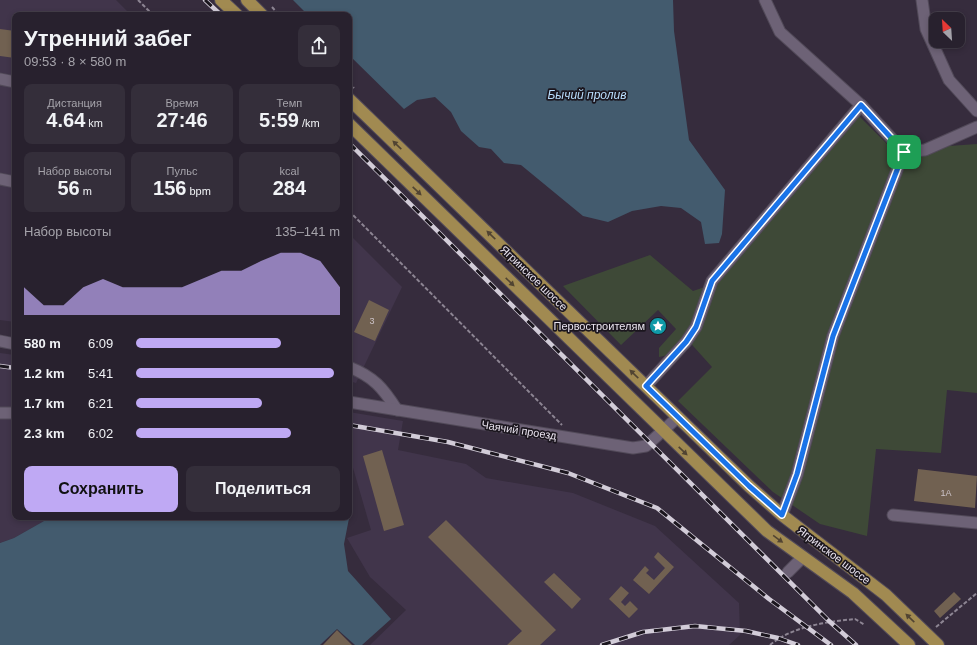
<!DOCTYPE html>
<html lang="ru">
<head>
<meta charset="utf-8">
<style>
	body { margin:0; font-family:Arial,sans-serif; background:#342e3a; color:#f1f3f6; height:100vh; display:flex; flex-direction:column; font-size:15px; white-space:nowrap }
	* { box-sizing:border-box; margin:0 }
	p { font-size:13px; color:#a5a3aa }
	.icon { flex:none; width:22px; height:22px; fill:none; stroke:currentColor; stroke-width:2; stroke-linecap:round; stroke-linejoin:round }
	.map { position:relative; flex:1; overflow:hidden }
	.side { position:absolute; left:12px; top:12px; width:340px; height:508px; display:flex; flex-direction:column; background:#28212e; border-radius:8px; box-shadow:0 2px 6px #0003,0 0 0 1px #443e4a }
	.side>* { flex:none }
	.needle { width:26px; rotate:335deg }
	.fabs { position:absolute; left:929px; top:12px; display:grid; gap:8px }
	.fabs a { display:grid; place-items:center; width:36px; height:36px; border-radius:8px; background:#28212e; box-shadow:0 2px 6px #0003,0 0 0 1px #443e4a; font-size:20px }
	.pin { position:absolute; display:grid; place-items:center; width:34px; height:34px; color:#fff; margin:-17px; border-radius:8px; box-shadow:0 2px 6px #0006 }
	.round { display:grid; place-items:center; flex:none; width:42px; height:42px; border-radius:8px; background:#342e3a }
	.summary { display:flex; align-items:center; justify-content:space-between; height:68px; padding:0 12px }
	h1 { font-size:22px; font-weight:700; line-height:30px }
	.metrics { display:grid; grid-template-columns:repeat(3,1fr); gap:6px; height:68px; padding:4px 12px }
	.metrics div { display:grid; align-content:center; border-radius:8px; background:#342e3a; text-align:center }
	.metrics b { font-size:20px; font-weight:700 }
	.metrics small { font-size:11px; font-weight:400 }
	.metrics p { font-size:11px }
	.chart { height:112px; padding:8px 12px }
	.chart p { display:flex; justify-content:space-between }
	.chart svg { width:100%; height:72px; margin-top:4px; fill:#bfa9f4; opacity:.7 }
	.button { display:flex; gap:8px; margin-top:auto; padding:8px 12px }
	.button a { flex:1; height:46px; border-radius:8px; background:#bfa9f4; color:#111; font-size:16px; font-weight:700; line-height:46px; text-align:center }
	.button a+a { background:#342e3a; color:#f1f3f6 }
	ul { padding:0 12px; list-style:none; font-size:13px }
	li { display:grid; grid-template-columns:64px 48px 1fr; align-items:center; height:30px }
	li i { height:10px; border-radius:5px; background:#bfa9f4 }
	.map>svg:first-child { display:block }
	.built { fill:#41354b }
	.green { fill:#3e4937 }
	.water { fill:#435b6e }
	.building { fill:#716151 }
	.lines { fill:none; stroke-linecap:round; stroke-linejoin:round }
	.minor-casing { stroke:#524a59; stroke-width:13 }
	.major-casing { stroke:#524a59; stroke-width:14 }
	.path { stroke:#8d8593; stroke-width:2; stroke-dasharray:4 2; stroke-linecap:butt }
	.minor { stroke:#6d6276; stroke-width:11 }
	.major { stroke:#a18a51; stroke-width:12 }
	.rail-casing { stroke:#d2ccd8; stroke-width:4.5 }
	.rail { stroke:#1b161e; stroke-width:3; stroke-dasharray:9; stroke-linecap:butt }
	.oneway { fill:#514432 }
	.route-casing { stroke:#fff; stroke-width:8 }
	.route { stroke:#1a73e8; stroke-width:5 }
	.labels { text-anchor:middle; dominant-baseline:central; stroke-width:3.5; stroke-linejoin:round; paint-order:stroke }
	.number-label { font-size:9px; fill:#ccc3c8 }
	.street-label { font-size:11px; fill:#eae4ef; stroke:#1b161e }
	.poi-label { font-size:11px; fill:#eae4ef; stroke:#1b161e; text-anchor:end }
	.water-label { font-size:12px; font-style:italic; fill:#b9defd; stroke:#1b161e }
</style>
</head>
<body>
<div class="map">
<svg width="977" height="645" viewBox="0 0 977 645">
	<rect width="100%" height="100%" fill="#362c3d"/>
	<g class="built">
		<polygon points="0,0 116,0 131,15 15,15 15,322 0,320"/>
		<polygon points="349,234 402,287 356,383 349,381"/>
		<polygon points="0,353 15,355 15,517 48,517 44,521 14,538 0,543"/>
		<polygon points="349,412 403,421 398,450 466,464 486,478 573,493 655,526 739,603 740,635 729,645 370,645 406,610 370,577 347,538 371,530 349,454"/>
	</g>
	<polygon class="green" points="858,115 893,150 977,144 977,393 947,390 941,453 876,449 867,536 820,524 773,492 678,401 712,367 685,337 668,355 659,357 659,348 676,329 658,310 621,345 563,286 650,255 693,291 714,284"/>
	<g class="water">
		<polygon points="293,0 673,0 674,31 689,140 725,190 722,234 719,243 705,244 701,222 681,208 661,206 632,211 608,222 583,216 521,165 504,163 491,149 479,147 461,131 451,112 435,97 417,100 404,109 349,55 349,15 308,15"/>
		<polygon points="349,488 352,503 344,544 348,571 391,619 362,645 355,645 337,629 320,645 0,645 0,543 14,538 44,521 48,517 349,517"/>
	</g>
	<g class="building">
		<polygon points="0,29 15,31 15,58 0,56"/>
		<polygon points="369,300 389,310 375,341 354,332"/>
		<polygon points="382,450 404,525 384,531 363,456"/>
		<polygon points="918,469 977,476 975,508 914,501"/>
		<polygon points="446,520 556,630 540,645 507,645 522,631 428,537"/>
		<polygon points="658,552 674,567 649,594 633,580 645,566 649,570 646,573 654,580 665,568 654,557"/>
		<polygon points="554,573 581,599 572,609 544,582"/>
		<polygon points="621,586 629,593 621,602 625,606 630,601 638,609 629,618 609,599"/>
		<polygon points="954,592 961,599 940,618 934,611"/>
		<polygon points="337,630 352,645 323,645"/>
	</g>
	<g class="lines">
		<g class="minor-casing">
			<g id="minor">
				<polyline points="765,0 780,32 861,105 904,152 833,336 797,475 782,515"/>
				<polyline points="922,0 926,29 949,80 977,111"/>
				<polyline points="0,79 15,82"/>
				<polyline points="904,152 925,150 977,127"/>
				<polyline points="0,179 15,182"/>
				<polyline points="0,341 15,344"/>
				<path d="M 349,367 C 374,377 383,388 397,410"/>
				<polyline points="646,386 686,342 696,327 712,281 861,105"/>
				<polyline points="349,402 633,448 646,446 678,417"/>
				<polyline points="0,413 15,413"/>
				<polyline points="893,515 977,523"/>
				<polyline points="788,572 803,557"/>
			</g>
		</g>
		<g class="major-casing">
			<g id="major">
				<polyline points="221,0 237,15"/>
				<polyline points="247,0 262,15"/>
				<polyline points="349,99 749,486 782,515 886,595 938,645"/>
				<polyline points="349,124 767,531 853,593 909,645"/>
			</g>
		</g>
		<g class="path">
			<polyline points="138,0 153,15"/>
			<polyline points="272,7 279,15"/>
			<polyline points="349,83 354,88"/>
			<polyline points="349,211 562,425"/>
			<polyline points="936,627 977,593"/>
			<path d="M 770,645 C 793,626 826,622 855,619 L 865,625"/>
		</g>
		<use href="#minor" class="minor"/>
		<use href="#major" class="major"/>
		<g class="rail-casing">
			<g id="rail">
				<polyline points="205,0 221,15"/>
				<polyline points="349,143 829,621 856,645"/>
				<polyline points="0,366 15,368"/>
				<polyline points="349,425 448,442 568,473 657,508 769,599 831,645"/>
				<polyline points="602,645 643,632 695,626 746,631 778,638 798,645"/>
			</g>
		</g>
		<use href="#rail" class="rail"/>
	</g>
	<defs><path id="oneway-solid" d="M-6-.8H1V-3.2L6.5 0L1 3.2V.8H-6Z"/></defs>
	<g class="oneway">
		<use href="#oneway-solid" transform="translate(397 145) rotate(-136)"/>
		<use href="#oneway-solid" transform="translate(417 191) rotate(44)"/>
		<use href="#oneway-solid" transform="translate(491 235) rotate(-136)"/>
		<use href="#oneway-solid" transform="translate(510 282) rotate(44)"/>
		<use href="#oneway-solid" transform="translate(634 374) rotate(-136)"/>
		<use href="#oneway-solid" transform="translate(683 451) rotate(44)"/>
		<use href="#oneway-solid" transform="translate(778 539) rotate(36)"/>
		<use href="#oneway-solid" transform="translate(910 618) rotate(-136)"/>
	</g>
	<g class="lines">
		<g class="route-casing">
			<polygon id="route" points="861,105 904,152 833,336 797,474 782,515 749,486 646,386 686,342 696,327 712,281"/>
		</g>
		<use href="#route" class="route"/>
	</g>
	<defs>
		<g id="sight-disc" transform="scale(0.9)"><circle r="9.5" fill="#0f9aa8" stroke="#1b161e"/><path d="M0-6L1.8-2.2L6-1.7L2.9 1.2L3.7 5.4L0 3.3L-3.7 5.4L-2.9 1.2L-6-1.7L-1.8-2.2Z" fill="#fff"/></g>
	</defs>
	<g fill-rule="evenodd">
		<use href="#sight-disc" x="658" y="326"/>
	</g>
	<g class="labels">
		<g class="number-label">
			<text x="372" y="321">3</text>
			<text x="946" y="493">1А</text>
		</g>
		<g class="street-label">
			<text transform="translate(534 278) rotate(44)">Ягринское шоссе</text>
			<text transform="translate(519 430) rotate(9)">Чаячий проезд</text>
			<text transform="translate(834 555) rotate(37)">Ягринское шоссе</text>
		</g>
		<g class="poi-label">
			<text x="645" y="326">Первостроителям</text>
		</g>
		<g class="water-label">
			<text x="587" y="95">Бычий пролив</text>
		</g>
	</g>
</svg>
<div class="fabs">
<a><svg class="needle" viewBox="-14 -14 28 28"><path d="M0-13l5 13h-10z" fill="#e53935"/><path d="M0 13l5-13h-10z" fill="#a5a3aa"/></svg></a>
</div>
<div class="pin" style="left:904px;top:152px;background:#1e9e55"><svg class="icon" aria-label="arrive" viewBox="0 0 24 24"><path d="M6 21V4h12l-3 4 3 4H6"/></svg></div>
<section class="side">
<div class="summary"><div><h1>Утренний забег</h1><p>09:53 · 8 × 580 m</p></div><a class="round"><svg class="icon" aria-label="share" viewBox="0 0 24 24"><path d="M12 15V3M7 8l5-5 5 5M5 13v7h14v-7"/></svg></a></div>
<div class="metrics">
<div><p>Дистанция</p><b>4.64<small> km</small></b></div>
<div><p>Время</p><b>27:46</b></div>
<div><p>Темп</p><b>5:59<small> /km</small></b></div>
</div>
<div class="metrics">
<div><p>Набор высоты</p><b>56<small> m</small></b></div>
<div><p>Пульс</p><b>156<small> bpm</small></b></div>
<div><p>kcal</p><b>284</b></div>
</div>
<div class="chart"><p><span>Набор высоты</span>135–141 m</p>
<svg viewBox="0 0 160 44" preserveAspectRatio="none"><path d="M0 44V27L10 38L20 38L30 27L40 22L50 27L60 27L70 27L80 27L90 22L100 17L110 17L120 11L130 6L140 6L150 11L160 27V44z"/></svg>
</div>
<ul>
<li><b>580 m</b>6:09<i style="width:71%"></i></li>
<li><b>1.2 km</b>5:41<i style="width:97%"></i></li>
<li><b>1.7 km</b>6:21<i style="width:62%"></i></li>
<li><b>2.3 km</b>6:02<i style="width:76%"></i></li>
</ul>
<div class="button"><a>Сохранить</a><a>Поделиться</a></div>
</section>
</div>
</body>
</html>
